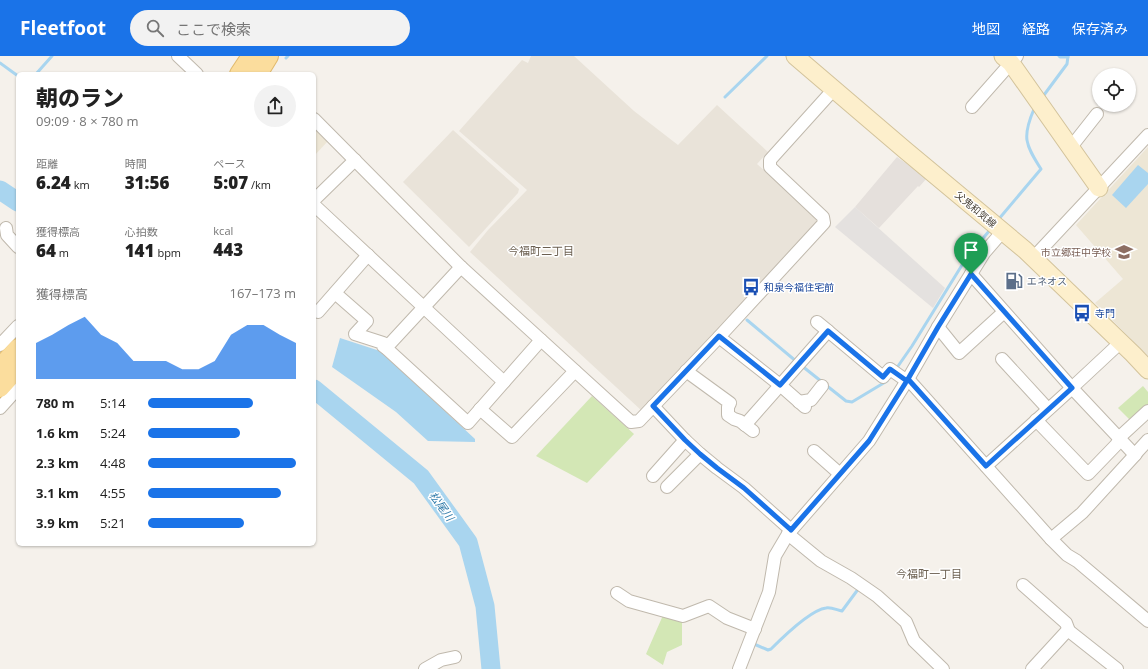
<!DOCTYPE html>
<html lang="ja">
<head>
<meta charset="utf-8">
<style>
	body { margin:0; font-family:"Open Sans","Noto Sans JP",sans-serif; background:#f2f2f2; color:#222; height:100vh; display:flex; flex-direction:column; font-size:15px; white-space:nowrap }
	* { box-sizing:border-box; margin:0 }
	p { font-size:13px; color:#767676 }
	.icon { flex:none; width:22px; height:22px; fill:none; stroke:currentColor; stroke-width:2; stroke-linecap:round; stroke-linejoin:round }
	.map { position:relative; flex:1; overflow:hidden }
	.side { position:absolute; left:16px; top:16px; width:300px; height:474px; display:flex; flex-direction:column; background:#fff; border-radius:6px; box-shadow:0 1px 3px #0004 }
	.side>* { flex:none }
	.controls { position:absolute; left:1092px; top:12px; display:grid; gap:8px }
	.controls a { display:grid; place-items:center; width:44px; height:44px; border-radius:50%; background:#fff; box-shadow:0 1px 3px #0004; font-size:20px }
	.pin { position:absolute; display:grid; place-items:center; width:34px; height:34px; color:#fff; margin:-41px -17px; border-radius:50% 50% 50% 0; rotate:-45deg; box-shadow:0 0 4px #0007 }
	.pin .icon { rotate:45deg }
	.round { display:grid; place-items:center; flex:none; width:42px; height:42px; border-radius:21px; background:#f2f2f2 }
	.overview { display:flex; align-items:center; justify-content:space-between; height:68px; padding:0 20px }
	h1 { font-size:22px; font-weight:800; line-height:30px }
	.stats { display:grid; grid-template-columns:repeat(3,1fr); gap:6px; height:68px; padding:4px 20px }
	.stats div { display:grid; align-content:center }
	.stats b { font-size:17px; font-weight:800 }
	.stats small { font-size:11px; font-weight:400 }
	.stats p { font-size:11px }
	.chart { height:112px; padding:8px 20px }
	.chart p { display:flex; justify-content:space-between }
	.chart svg { width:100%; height:72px; margin-top:4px; fill:#1a73e8; opacity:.7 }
	ul { padding:0 20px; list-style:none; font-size:13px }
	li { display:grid; grid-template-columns:64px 48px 1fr; align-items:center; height:30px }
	li i { height:10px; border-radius:5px; background:#1a73e8 }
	header { display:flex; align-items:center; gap:24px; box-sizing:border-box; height:56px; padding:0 20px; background:#1a73e8; color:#fff }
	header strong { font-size:19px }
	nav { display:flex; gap:22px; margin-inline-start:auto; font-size:14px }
	.search { width:280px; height:36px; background:#f2f2f2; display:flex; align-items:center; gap:10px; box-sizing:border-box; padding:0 14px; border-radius:22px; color:#767676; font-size:15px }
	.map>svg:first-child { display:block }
	.residential { fill:#e9e3d9 }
	.industrial { fill:#e5e0dc }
	.education { fill:#ede6d5 }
	.green { fill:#d3e7b5 }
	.parking { fill:#e4e1df }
	.water { fill:#a9d5ef }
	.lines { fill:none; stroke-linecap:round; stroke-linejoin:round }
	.stream { stroke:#a9d5ef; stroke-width:3 }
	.river { stroke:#a9d5ef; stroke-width:19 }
	.street-casing { stroke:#c0b9ad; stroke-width:14 }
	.secondary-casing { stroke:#d3c39b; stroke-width:19 }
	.primary-casing { stroke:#e1ba6c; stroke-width:20 }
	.street { stroke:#fff; stroke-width:12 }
	.secondary { stroke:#fdefcc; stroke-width:17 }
	.primary { stroke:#fbdd9d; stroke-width:18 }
	.route-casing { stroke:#fff; stroke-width:8 }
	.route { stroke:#1a73e8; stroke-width:5 }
	.labels { text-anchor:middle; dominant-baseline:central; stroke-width:3; stroke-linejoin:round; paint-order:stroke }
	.street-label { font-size:10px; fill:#494238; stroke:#fff }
	.education-label { font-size:10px; fill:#785e54; stroke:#fff; text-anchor:end }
	.service-label { font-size:10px; fill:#4e5e75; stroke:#fff; text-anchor:start }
	.transit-label { font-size:10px; fill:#164399; stroke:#fff; text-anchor:start }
	.neighbourhood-label { font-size:11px; fill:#6b5f50; stroke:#fff }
	.water-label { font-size:11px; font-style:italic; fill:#317cab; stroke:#fff }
</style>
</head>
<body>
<header>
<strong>Fleetfoot</strong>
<div class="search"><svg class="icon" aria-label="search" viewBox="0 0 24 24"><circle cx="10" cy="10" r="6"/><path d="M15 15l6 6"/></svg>ここで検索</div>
<nav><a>地図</a><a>経路</a><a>保存済み</a></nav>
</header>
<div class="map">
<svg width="1148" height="613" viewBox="0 0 1148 613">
	<rect width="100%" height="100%" fill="#f5f1eb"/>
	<g class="residential">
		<polygon points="531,0 574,0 634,55 678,89 717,49 768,96 757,108 816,160 816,167 642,355 470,196 488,174 527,134 459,75 522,4 528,7"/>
		<polygon points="453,74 519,133 518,137 469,191 403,126"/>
	</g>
	<polygon class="industrial" points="897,101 927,122 919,131 918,130 879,172 855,151"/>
	<g class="education">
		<polygon points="314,71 328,85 314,100"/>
		<polygon points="1148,91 1148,300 1095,247 1123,223 1076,169"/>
	</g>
	<g class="green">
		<polygon points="1143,330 1148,336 1148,349 1131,365 1118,352"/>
		<polygon points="592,340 634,378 587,427 536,400"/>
		<polygon points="664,557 682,563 682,589 667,596 663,609 646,598"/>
	</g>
	<polygon class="parking" points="855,151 945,232 933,252 835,171"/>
	<g class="water">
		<polygon points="1138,109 1148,117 1148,128 1126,152 1112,139"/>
		<polygon points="340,282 380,295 475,383 475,386 428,385 396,356 332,311"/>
	</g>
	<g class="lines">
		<g class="stream">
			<polyline points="1059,0 1060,1 1068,1"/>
			<polyline points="286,2 288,0"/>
			<polyline points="0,7 18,20"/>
			<polyline points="36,18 52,0"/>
			<polyline points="1044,39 1067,8 1068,0"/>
			<polyline points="725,41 767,0"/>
			<path d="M 998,164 L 1041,113 C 1025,88 1022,81 1034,53"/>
			<polyline points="747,264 797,306"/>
			<polyline points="802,310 846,345 852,346 887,325"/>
			<polyline points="896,313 912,290 967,201 990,174"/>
			<path d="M 754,588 L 768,594 L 771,593 C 783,581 810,554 826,552 C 831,551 837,554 842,555 L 859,532"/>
		</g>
		<g class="river">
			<polyline points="0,134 18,146"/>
			<polyline points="314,333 421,421 468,486 485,550 491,613"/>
		</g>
		<g class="street-casing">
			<g id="street">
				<polyline points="178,0 197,18"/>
				<polyline points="972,51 1017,0"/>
				<polyline points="314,63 461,211 631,366 639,365 719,281 824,167 823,161 770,111 770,104 834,33"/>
				<polyline points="1071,91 1097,58"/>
				<polyline points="314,144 355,104"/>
				<polyline points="314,149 504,326"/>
				<polyline points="6,172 7,179 18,191"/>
				<polyline points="1034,201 1148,79"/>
				<polyline points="461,211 386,292 468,367 541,284"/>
				<polyline points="971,218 1072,332 1135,399"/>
				<polyline points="335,237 367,265 355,278 383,287 383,290 386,292"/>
				<polyline points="318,256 368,199"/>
				<polyline points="817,266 828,275"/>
				<polyline points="938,271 959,297 1004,256"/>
				<polyline points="719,281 780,329 805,351"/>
				<polyline points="0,289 18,270"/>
				<polyline points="1002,303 1048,353"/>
				<polyline points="686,315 730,347 728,351 728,359 734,363 740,365 753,375"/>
				<polyline points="908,323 1051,483 1067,499 1077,505 1148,565"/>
				<polyline points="1077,327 1121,286"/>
				<polyline points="799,346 811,344 822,330"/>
				<polyline points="653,350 685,384 700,398 717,412 744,432 791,474"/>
				<polyline points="0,352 18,332"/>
				<polyline points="480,353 512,381 575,315"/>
				<polyline points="1036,364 1088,418 1116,389 1123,378 1148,355"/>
				<polyline points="745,369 828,275 883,321 890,313 907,325"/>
				<polyline points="814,395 840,418"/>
				<polyline points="986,410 1072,332"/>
				<polyline points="653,420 685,384"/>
				<polyline points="667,431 700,398"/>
				<polyline points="788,478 821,505 851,522 877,540 906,566 914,585 943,613"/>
				<polyline points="1051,483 1082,457 1135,399 1138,395 1148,384"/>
				<polyline points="1023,529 1066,567 1069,575"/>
				<polyline points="617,537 629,545 683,560 709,550 727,562 755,573"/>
				<polyline points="425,613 441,604 455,601"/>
				<polyline points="739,613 769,536 775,500 788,478 869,385 908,323 938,271 984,197 1003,175"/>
				<polyline points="1032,613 1066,576 1069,575 1117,613"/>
			</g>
		</g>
		<g class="secondary-casing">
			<g id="secondary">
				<polyline points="795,0 905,94 1025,194 1133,298 1148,314"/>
				<polyline points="1003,0 1011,7 1099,132"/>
			</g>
		</g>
		<g class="primary-casing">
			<g id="primary">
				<polyline points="239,18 251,0"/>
				<polyline points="258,18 269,0"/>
				<polyline points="0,311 18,292"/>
				<polyline points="0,332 18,312"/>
			</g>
		</g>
		<use href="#street" class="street"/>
		<use href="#secondary" class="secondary"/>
		<use href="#primary" class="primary"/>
	</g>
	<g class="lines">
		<g class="route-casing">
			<polyline id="route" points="971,218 938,271 908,323 869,385 791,474 744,432 717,412 700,398 685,384 653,350 719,280 780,329 828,275 883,321 890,313 907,325 908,323 986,410 1072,332 971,218"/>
		</g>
		<use href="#route" class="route"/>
	</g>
	<defs>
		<g id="school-bare" transform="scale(1.38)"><path d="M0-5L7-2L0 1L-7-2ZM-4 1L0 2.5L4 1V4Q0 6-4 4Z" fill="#8d6e63" stroke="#fff" stroke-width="2.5" paint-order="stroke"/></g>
		<g id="fuel-bare" transform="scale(1.38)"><path d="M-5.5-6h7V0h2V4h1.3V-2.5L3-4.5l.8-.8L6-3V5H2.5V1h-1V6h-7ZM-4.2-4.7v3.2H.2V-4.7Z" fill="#5c6f8a" stroke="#fff" stroke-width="2.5" paint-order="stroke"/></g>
		<g id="bus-bare" transform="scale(1.38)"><path d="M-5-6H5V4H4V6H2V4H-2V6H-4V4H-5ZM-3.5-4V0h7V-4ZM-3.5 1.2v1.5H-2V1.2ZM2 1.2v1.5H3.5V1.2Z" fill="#1a4fb4" stroke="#fff" stroke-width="2.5" paint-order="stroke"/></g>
	</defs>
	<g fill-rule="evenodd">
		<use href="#school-bare" x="1124" y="196"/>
		<use href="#fuel-bare" x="1014" y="225"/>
		<use href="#bus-bare" x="751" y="231"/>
		<use href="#bus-bare" x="1082" y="257"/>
	</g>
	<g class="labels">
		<g class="street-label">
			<text transform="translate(976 153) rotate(40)">父鬼和気線</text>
		</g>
		<g class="education-label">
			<text x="1111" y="196">市立郷荘中学校</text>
		</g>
		<g class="service-label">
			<text x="1027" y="225">エネオス</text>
		</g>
		<g class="transit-label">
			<text x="764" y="231">和泉今福住宅前</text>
			<text x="1095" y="257">寺門</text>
		</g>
		<g class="neighbourhood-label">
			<text x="541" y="194">今福町二丁目</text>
			<text x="929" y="517">今福町一丁目</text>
		</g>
		<g class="water-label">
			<text transform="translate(442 450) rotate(54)">松尾川</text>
		</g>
	</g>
</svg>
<div class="controls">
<a><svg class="icon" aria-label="locate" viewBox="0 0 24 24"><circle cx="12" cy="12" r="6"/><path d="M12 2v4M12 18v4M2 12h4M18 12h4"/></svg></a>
</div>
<div class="pin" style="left:971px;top:218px;background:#1e9e55"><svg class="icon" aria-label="arrive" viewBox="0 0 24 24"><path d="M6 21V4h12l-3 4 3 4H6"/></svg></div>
<section class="side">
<div class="overview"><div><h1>朝のラン</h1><p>09:09 · 8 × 780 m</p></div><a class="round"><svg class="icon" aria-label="share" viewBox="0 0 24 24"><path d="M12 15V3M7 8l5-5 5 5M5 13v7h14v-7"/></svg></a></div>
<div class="stats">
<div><p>距離</p><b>6.24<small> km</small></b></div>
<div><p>時間</p><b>31:56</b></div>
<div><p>ペース</p><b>5:07<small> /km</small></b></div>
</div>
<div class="stats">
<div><p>獲得標高</p><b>64<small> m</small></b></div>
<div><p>心拍数</p><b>141<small> bpm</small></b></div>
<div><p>kcal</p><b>443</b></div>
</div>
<div class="chart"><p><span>獲得標高</span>167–173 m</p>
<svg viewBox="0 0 160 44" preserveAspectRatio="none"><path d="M0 44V22L10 17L20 11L30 6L40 17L50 22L60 33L70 33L80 33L90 38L100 38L110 33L120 17L130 11L140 11L150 17L160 22V44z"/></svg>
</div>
<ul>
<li><b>780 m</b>5:14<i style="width:71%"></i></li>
<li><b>1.6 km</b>5:24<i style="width:62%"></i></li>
<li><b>2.3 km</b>4:48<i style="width:100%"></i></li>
<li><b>3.1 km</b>4:55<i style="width:90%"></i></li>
<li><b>3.9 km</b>5:21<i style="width:65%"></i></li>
</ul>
</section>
</div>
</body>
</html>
